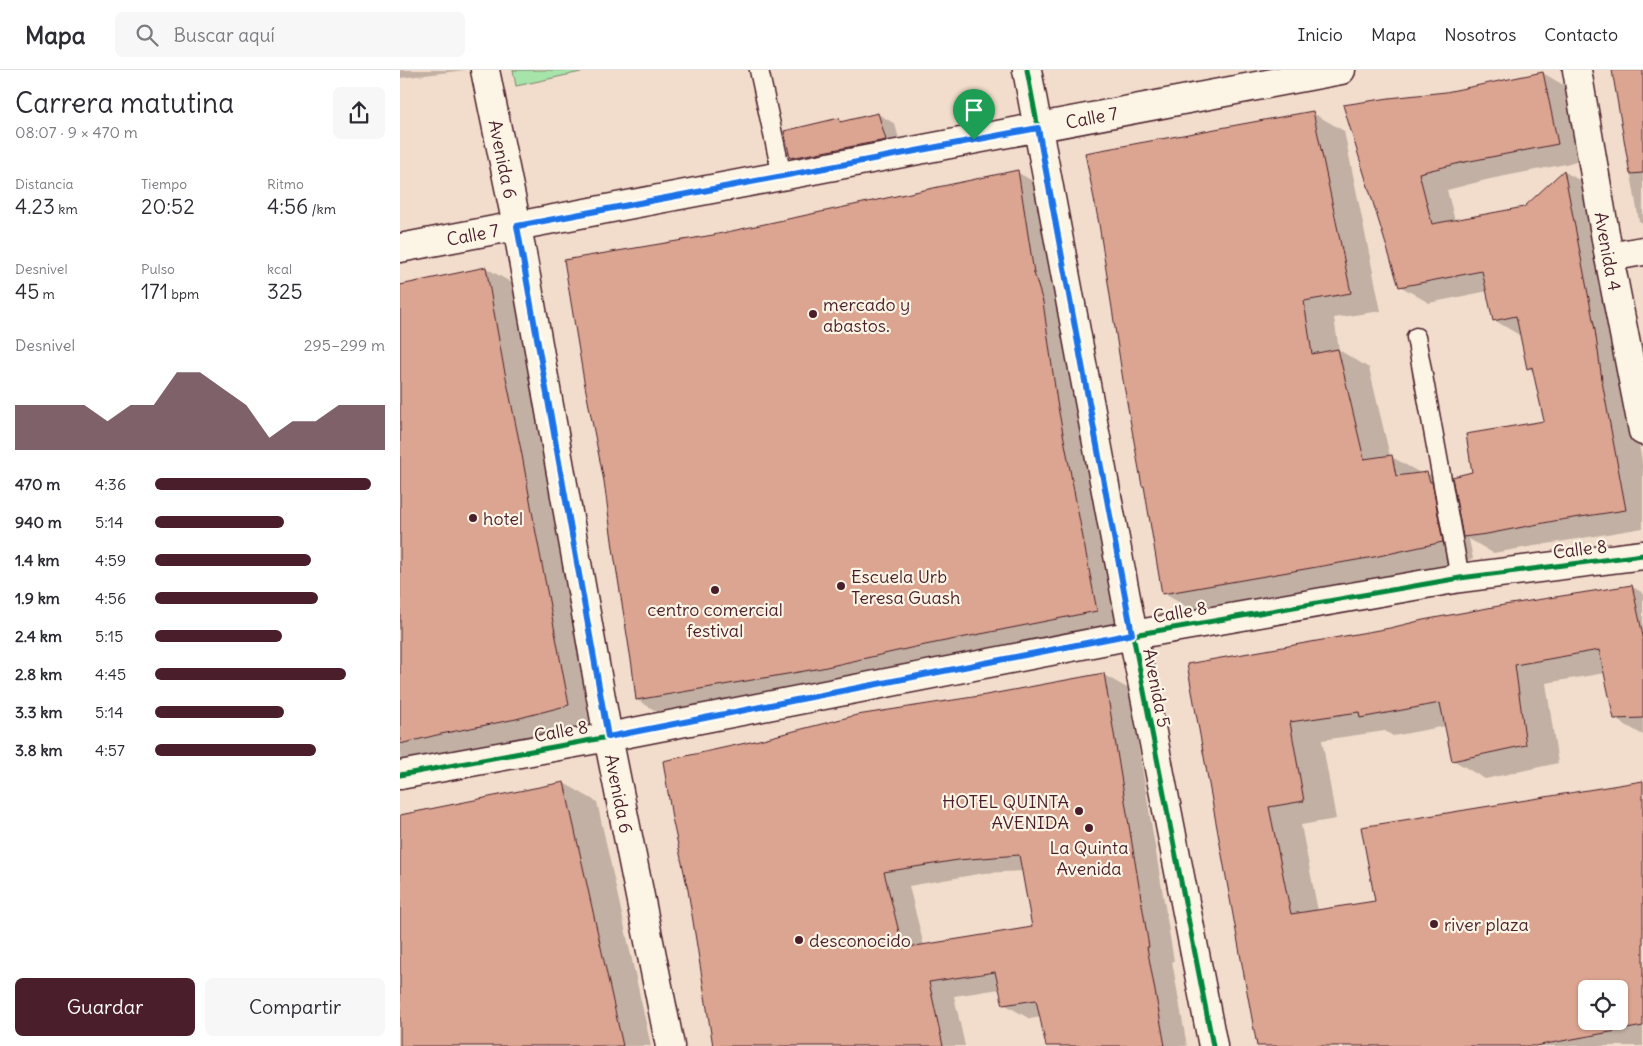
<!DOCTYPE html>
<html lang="es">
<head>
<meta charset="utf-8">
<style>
	body { margin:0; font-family:Delius,sans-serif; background:#f7f7f7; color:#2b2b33; height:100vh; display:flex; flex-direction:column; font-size:19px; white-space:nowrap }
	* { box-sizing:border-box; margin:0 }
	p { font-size:16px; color:#7c7c81 }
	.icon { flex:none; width:28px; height:28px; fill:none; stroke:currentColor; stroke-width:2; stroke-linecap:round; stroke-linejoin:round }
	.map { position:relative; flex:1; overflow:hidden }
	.sheet { display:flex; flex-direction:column; background:#fff; width:400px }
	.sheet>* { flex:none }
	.buttons { position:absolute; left:1178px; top:910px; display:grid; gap:10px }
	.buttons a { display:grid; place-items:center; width:50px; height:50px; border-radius:8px; background:#fff; box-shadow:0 1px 4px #0004; font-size:25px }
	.pin { position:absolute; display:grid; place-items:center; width:42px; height:42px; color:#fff; margin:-51px -21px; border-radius:50% 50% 50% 0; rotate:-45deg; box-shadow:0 0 5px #0007 }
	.pin .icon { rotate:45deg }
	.round { display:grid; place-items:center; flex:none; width:52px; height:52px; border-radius:8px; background:#f7f7f7 }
	.head { display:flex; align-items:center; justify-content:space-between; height:85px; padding:0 15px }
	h1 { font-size:28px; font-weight:600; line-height:38px }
	.metrics { display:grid; grid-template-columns:repeat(3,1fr); gap:8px; height:85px; padding:5px 15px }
	.metrics div { display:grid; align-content:center }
	.metrics b { font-size:21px; font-weight:600 }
	.metrics small { font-size:14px; font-weight:400 }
	.metrics p { font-size:14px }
	.chart { height:140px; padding:10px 15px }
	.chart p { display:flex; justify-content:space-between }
	.chart svg { width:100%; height:90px; margin-top:5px; fill:#4a1f2b; opacity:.7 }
	.primary-button { display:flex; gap:10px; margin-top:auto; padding:10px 15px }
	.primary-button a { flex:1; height:58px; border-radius:8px; background:#4a1f2b; color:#fff; font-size:20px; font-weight:600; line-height:58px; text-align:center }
	.primary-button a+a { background:#f7f7f7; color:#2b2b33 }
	ul { padding:0 15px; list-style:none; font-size:16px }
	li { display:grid; grid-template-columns:80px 60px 1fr; align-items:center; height:38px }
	li i { height:12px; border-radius:6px; background:#4a1f2b }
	header { display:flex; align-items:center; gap:30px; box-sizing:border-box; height:70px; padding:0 25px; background:#fff; border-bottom:1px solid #e1e1e2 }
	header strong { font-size:24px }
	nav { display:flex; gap:28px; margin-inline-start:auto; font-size:18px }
	.search { width:350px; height:45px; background:#f7f7f7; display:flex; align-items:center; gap:12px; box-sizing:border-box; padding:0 18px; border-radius:8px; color:#7c7c81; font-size:19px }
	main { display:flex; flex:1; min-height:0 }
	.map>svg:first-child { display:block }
	.green { fill:#a7e4aa; stroke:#78826a }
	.shadow { fill:#0003; fill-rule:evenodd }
	.building { fill:#dba591; stroke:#4a1f2b; fill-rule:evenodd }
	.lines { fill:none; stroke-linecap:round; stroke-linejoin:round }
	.lane-casing { stroke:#4a1f2b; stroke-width:21 }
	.street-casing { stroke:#4a1f2b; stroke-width:31 }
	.lane { stroke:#fcf5e5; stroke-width:18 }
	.street { stroke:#fcf5e5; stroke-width:28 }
	.cycleway-casing { stroke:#fcf5e5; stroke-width:8 }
	.cycleway { stroke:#00873e; stroke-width:5 }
	.route-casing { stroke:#fff; stroke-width:10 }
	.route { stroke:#1a73e8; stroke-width:6 }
	.poi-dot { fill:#4a1f2b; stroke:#fcf5e5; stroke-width:2 }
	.labels { text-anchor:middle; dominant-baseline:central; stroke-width:4.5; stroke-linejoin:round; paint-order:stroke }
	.street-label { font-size:18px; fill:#4a1f2b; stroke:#fcf5e5 }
	.poi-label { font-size:18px; fill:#4a1f2b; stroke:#fcf5e5; text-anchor:start }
</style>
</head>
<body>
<header>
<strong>Mapa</strong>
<div class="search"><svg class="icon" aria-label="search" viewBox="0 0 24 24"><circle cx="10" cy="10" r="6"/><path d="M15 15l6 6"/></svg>Buscar aquí</div>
<nav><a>Inicio</a><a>Mapa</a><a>Nosotros</a><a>Contacto</a></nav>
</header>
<main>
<section class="sheet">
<div class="head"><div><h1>Carrera matutina</h1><p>08:07 · 9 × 470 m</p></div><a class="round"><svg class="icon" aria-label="share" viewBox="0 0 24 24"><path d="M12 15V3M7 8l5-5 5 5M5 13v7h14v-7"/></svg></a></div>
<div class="metrics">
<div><p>Distancia</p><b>4.23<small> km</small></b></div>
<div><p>Tiempo</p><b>20:52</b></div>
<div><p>Ritmo</p><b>4:56<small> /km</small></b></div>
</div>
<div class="metrics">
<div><p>Desnivel</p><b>45<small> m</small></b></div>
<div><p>Pulso</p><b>171<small> bpm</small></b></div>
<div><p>kcal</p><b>325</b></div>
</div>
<div class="chart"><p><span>Desnivel</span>295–299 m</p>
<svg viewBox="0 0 160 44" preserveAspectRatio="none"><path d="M0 44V22L10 22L20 22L30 22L40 30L50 22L60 22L70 6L80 6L90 14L100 22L110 38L120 30L130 30L140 22L150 22L160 22V44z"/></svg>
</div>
<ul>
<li><b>470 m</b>4:36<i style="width:94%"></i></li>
<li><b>940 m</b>5:14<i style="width:56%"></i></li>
<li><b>1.4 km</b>4:59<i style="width:68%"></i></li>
<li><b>1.9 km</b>4:56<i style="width:71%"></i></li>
<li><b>2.4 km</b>5:15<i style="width:55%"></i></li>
<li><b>2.8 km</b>4:45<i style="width:83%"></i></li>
<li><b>3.3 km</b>5:14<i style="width:56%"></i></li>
<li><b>3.8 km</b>4:57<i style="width:70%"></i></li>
</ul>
<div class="primary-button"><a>Guardar</a><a>Compartir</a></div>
</section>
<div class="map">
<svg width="1243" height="976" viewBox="0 0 1243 976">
	<rect width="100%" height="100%" fill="#f2ddcc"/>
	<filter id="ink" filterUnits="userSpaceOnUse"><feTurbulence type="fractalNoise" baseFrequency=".02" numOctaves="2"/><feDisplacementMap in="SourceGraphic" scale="10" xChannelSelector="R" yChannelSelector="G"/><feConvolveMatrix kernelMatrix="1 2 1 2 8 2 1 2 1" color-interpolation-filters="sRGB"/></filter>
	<g filter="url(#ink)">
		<polygon class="green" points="113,0 190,0 116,16"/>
		<g class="shadow">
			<polygon points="0,0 66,0 0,8"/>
			<polygon points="1213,0 1243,0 1243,153 1239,151"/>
			<polygon points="1143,3 1172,20 1186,90 1090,109 1047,120 1055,151 1124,139 1165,102 1193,118 1243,397 1243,458 1093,483 1069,469 1073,489 1006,504 794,541 763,523 913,43 944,61 981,241 934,248 939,280 969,298 990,386 1022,404 1027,403 1056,420 1074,403 1146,352 1135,302 1128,298 1121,266 1094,250 1088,221 1029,233 1000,216 945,36 1047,23"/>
			<polygon points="478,44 495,54 502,80 409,98 391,87 438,49 444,53"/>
			<polygon points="617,102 650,121 730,560 270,649 237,630 313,166"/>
			<polygon points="86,198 119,217 201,654 0,700 0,215"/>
			<path d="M 1231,516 L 1243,523 L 1243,665 L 1215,649 L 1205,603 L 1146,613 L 1158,693 L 1085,709 L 1053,690 L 1046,656 L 993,666 L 985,661 L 922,670 L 936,749 L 901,755 L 918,841 L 977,832 L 963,758 L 1243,712 L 1243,976 L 858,976 L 788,595 ZM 1186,919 L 1219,919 L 1219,951 L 1186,951 Z"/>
			<path d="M 704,605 L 729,619 L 774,891 L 772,891 L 787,976 L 647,976 L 641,947 L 630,949 L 604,934 L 600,919 L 554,926 L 565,976 L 314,976 L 586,626 ZM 623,801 L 633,858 L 524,876 L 509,816 L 584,803 Z"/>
			<polygon points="164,713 197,732 251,976 0,976 0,746"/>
		</g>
		<g class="building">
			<polygon points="1212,0 1243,0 1243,103 1230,104"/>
			<polygon points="1143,2 1158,74 1060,93 1019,103 1032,154 1124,137 1164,100 1195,260 1203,317 1226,440 1154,451 1087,464 1063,467 1052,407 1072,402 1066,364 1144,351 1132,297 1127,299 1116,246 1093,251 1082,201 999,217 943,35 989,28 1046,22"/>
			<polygon points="913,41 951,223 904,231 912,284 938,279 964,389 992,385 996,406 1027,402 1030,412 1032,412 1043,472 974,487 762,524 744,416 742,416 723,310 699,154 685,83"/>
			<polygon points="478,43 486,70 390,88 384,61 439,48 440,52"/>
			<polygon points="618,100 634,203 643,232 657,332 697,541 515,577 422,598 236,630 232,596 213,478 204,411 184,311 164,190 313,165"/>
			<polygon points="86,197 103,293 122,385 135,458 169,635 116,649 41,664 0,674 0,215"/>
			<path d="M 1232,515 L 1243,566 L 1243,648 L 1214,649 L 1199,580 L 1115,595 L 1126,675 L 1052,691 L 1040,633 L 960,648 L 959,642 L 890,652 L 904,731 L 869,737 L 891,844 L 975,831 L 961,757 L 1243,711 L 1243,956 L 1135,976 L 857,976 L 787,594 L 990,558 L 1023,550 L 1104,535 ZM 1186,919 L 1219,919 L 1219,951 L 1186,951 Z"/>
			<path d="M 704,603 L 749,877 L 747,877 L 765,976 L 646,976 L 636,930 L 603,935 L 595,902 L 529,912 L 543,976 L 313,976 L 288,820 L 272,748 L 263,691 L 355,671 L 457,645 L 586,625 ZM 619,785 L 632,857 L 503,878 L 484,802 L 558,790 Z"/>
			<polygon points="164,712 223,976 0,976 0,745"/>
		</g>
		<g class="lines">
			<g class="lane-casing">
				<g id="lane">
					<polyline points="359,0 382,106"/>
					<polyline points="1016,267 1060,508"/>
				</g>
			</g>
			<g class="street-casing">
				<g id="street">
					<path id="s1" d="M 85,0 L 117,156 L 208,667 L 270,976"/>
					<polyline points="627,0 733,565 813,976"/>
					<path id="s2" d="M 1177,0 L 1209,187 L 1243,361"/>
					<path id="s3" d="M 0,178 L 941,0"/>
					<polyline points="1209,187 1243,181"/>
					<polyline points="0,705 208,667 733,565 1060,508 1243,485"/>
				</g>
			</g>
			<use href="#lane" class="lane"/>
			<use href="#street" class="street"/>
			<g class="cycleway-casing">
				<g id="cycleway">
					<polyline points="627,0 733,565 813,976"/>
					<polyline points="0,705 208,667 733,565 1060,508 1243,485"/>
				</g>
			</g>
			<use href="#cycleway" class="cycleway"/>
		</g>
	</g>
	<g class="lines" filter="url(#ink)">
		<g class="route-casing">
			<polygon id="route" points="638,58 732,564 208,667 117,156"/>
		</g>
		<use href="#route" class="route"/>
	</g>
	<g class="poi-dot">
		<circle cx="413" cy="244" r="5"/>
		<circle cx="73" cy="448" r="5"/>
		<circle cx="441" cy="516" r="5"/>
		<circle cx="315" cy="520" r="5"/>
		<circle cx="679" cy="741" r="5"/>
		<circle cx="689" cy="758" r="5"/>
		<circle cx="1034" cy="854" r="5"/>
		<circle cx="399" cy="870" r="5"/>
	</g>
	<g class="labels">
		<g class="street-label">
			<text stroke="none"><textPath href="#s3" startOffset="704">Calle 7</textPath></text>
			<text stroke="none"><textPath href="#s1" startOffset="91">Avenida 6</textPath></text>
			<text stroke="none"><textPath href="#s3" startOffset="74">Calle 7</textPath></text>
			<text stroke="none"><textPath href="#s2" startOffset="184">Avenida 4</textPath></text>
			<text transform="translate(1180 479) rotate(-7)">Calle 8</text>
			<text transform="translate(780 542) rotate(-10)">Calle 8</text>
			<text transform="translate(757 618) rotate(79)">Avenida 5</text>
			<text transform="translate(161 661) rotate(-10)">Calle 8</text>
			<text stroke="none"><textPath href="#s1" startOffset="736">Avenida 6</textPath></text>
		</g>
		<g class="poi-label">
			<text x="423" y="234">mercado y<tspan x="423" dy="21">abastos.</tspan></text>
			<text x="83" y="448">hotel</text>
			<text x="451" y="506">Escuela Urb<tspan x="451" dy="21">Teresa Guash</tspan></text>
			<text x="315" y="539" text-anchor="middle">centro comercial<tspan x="315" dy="21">festival</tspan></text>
			<text x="669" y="731" text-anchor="end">HOTEL QUINTA<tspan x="669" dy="21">AVENIDA</tspan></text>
			<text x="689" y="777" text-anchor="middle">La Quinta<tspan x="689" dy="21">Avenida</tspan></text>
			<text x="1044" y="854">river plaza</text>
			<text x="409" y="870">desconocido</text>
		</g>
	</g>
</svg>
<div class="buttons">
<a><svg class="icon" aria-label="locate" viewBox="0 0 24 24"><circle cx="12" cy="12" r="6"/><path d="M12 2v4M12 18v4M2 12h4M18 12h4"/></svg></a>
</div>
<div class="pin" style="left:574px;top:70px;background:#1e9e55"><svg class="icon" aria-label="arrive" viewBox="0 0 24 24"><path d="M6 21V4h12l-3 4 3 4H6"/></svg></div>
</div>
</main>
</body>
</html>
